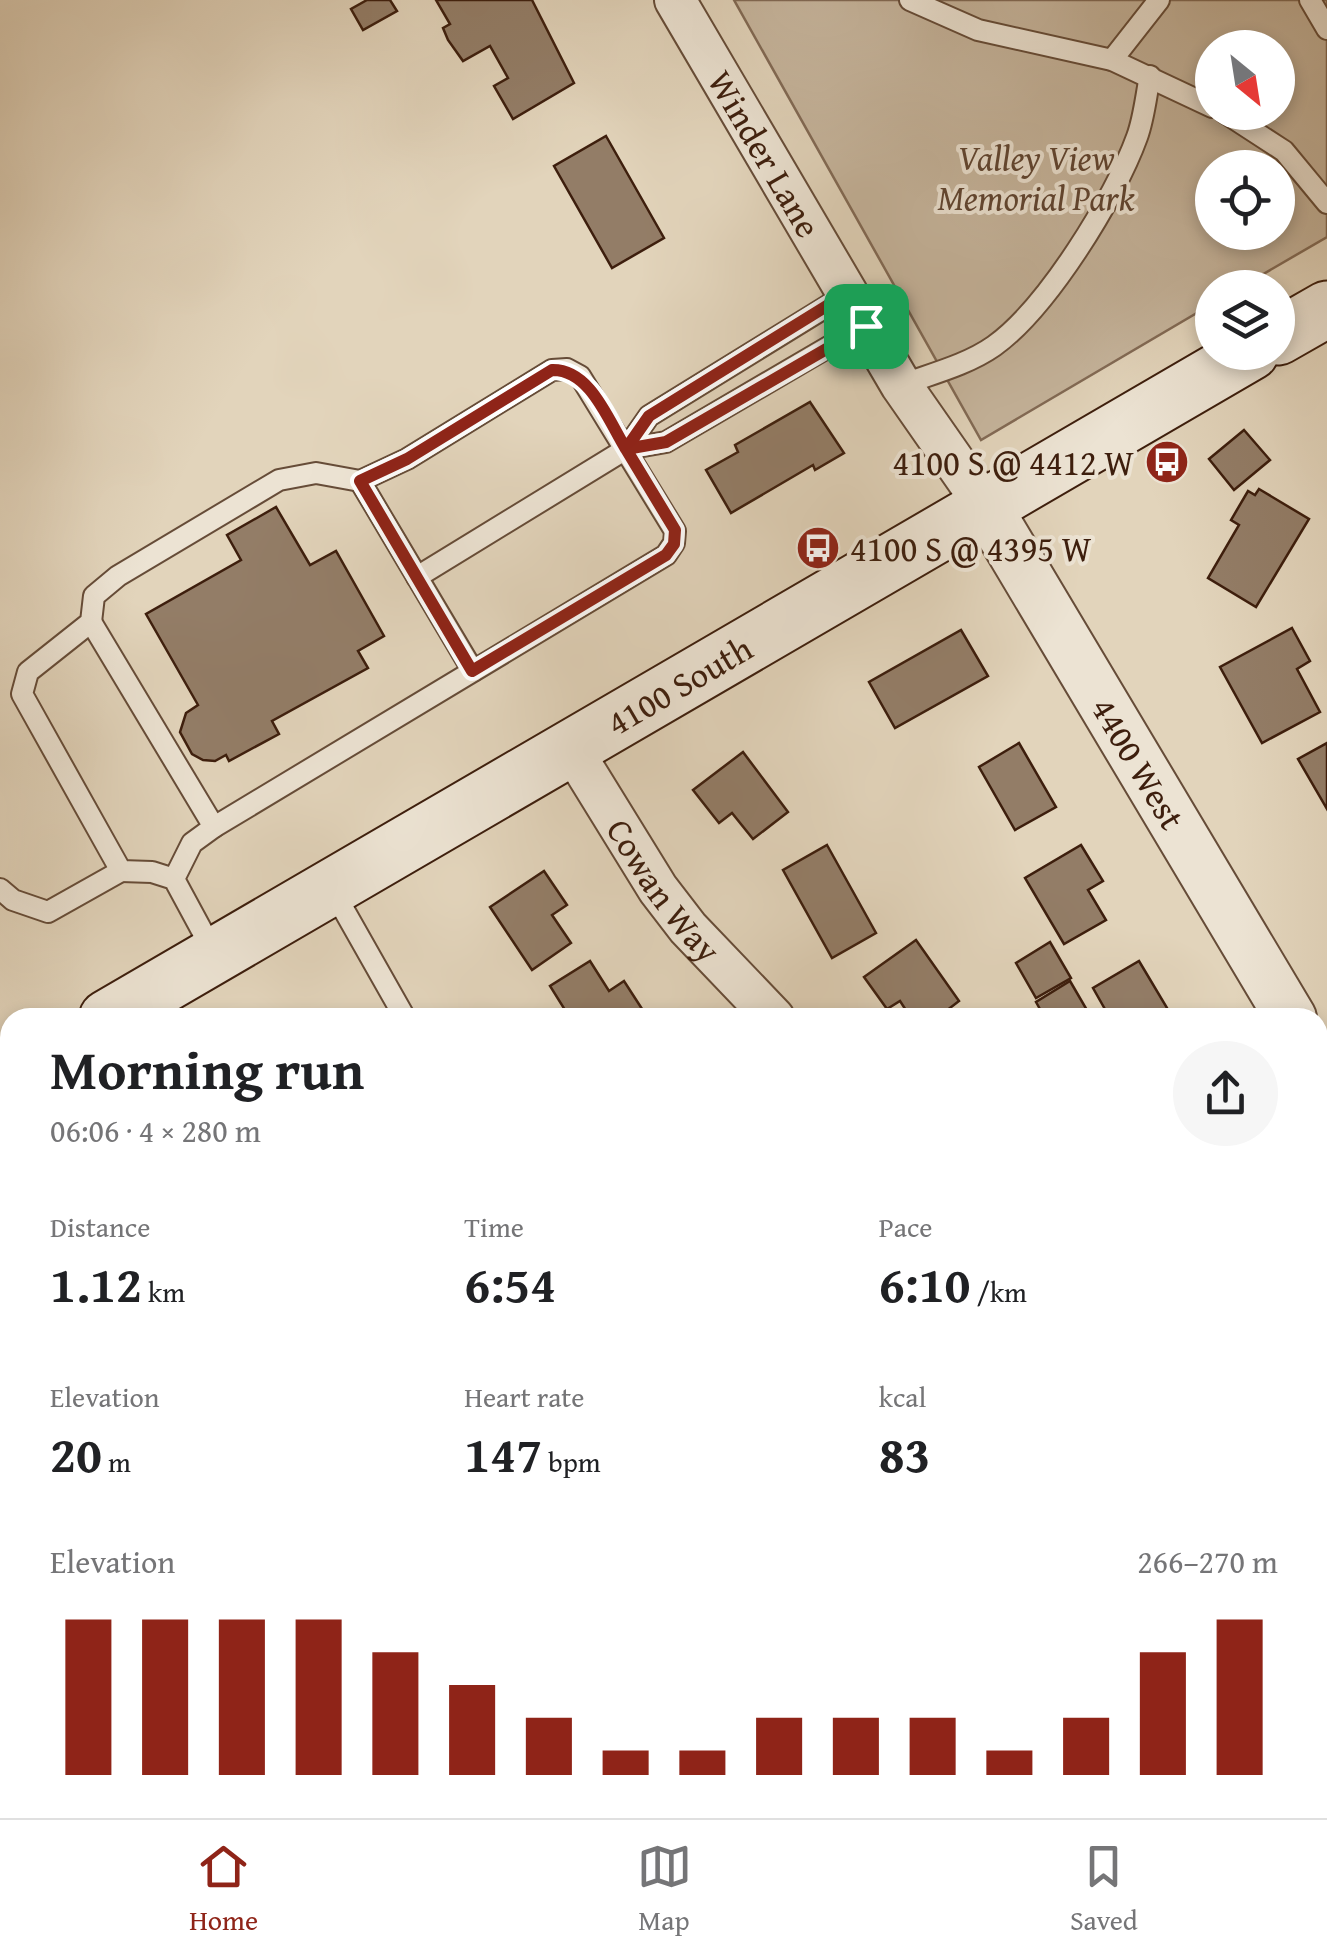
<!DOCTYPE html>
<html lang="en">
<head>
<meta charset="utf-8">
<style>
	body { margin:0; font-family:"Gentium Book Plus",serif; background:#f6f6f6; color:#202124; height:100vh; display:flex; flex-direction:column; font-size:38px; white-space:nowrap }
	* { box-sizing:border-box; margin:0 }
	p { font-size:32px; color:#757577 }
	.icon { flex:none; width:55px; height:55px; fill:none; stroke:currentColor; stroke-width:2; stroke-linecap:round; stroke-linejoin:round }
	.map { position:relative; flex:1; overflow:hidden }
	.details { position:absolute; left:0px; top:1008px; width:1328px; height:812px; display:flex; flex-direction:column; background:#fff; border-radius:30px 30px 0 0; box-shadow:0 5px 15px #0003 }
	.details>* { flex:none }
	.needle { width:65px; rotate:150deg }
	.controls { position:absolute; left:1195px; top:30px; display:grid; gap:20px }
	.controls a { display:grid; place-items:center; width:100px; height:100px; border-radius:50%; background:#fff; box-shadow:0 5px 15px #0003; font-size:50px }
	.pin { position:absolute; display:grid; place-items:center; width:85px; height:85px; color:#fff; margin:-42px; border-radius:20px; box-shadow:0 5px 15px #0006 }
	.round { display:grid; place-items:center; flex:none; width:105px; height:105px; border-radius:52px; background:#f6f6f6 }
	.overview { display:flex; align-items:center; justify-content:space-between; height:170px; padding:0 50px }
	h1 { font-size:55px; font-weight:700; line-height:75px }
	.figures { display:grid; grid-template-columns:repeat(3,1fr); gap:15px; height:170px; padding:10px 50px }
	.figures div { display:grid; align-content:center }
	.figures b { font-size:50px; font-weight:700 }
	.figures small { font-size:28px; font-weight:400 }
	.figures p { font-size:28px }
	.chart { height:280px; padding:20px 50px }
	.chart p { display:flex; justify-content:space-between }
	.chart svg { width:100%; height:180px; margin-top:10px; stroke:#8f2418; stroke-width:6 }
	.dock { display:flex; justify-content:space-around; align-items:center; height:140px; border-top:2px solid #e0e0e0; background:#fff; font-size:28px; color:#757577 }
	.dock a { display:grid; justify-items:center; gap:5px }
	.dock .on { color:#8f2418 }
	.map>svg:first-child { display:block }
	.green { fill:#c6b59d; stroke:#826a55; stroke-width:2.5; fill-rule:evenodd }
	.building { fill:#937d67; stroke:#3d1e0d; stroke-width:2.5 }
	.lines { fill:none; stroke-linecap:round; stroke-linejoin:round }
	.service-casing { stroke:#664c38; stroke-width:24 }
	.minor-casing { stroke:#664c38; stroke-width:44 }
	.tertiary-casing { stroke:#664c38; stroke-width:54 }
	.secondary-casing { stroke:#3d1e0d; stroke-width:59 }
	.service { stroke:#ece3d3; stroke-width:20 }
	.minor { stroke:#ece3d3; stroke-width:40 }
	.tertiary { stroke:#ece3d3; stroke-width:50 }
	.secondary { stroke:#ece3d3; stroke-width:55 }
	.route-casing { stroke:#fff; stroke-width:20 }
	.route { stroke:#8f2418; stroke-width:12 }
	.labels { text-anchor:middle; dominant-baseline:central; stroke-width:8; stroke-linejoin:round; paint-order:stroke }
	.street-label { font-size:35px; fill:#3d1e0d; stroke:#ece3d3 }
	.park-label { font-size:35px; font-style:italic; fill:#5f4431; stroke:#ece3d3 }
	.poi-label { font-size:35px; fill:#3d1e0d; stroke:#ece3d3; text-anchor:end }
</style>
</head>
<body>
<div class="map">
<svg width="1327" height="1818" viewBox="0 0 1327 1818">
	<rect width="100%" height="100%" fill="#e2d4bb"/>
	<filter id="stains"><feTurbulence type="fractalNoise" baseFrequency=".002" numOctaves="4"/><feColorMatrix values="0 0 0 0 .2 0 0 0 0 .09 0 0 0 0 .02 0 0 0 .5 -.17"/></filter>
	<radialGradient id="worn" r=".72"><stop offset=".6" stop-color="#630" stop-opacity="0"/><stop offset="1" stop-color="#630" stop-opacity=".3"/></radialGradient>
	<path class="green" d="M 734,0 L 1327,0 L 1327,237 L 1241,287 L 1212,288 L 1212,304 L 981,440 ZM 1212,48 L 1278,48 L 1278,112 L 1212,112 ZM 1212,168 L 1278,168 L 1278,232 L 1212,232 Z"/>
	<g class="building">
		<polygon points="367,0 390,0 397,11 363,30 351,9"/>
		<polygon points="436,0 532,0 574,83 513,119 494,86 508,78 490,46 463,61 448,40 443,28 450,24"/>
		<polygon points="606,136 664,238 612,268 554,166"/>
		<polygon points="810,402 844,453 815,470 813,465 731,513 706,470 738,452 735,445"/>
		<polygon points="1244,430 1270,460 1234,490 1209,459"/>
		<polygon points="1259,489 1309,519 1256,607 1208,578 1239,525 1231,520 1248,491 1255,495"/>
		<polygon points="276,507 310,565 336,551 384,636 358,651 368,668 272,721 279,734 229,761 226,755 215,761 203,760 192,754 180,732 186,713 198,705 146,614 241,560 227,535"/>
		<polygon points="1292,628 1310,661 1297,669 1320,712 1262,743 1220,667"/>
		<polygon points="961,630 988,676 895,728 869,682"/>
		<polygon points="1019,743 1056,807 1015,830 979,767"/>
		<polygon points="1327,743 1327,809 1298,759"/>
		<polygon points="743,752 788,812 753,839 732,813 719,823 693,790"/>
		<polygon points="827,845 876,933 832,958 783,870"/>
		<polygon points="1081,845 1103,881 1088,890 1106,920 1064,944 1025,878"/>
		<polygon points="544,871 567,905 552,915 571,943 532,970 490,907"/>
		<polygon points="916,940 959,1001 937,1018 911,1018 900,1001 887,1009 864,977"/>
		<polygon points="1050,942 1071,978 1036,998 1016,963"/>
		<polygon points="590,961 609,991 624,981 644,1012 635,1018 570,1018 550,986"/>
		<polygon points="1139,961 1173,1018 1110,1018 1093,988"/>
		<polygon points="1070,981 1091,1017 1045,1018 1036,1002"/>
		<polygon points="10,1168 10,1266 1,1271 0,1174"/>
		<polygon points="1327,1300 1327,1351 1318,1334 1318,1306"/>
		<polygon points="1318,1621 1327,1638 1327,1717 1318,1723"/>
		<polygon points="10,1680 10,1777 6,1779 0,1768 0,1686"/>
		<polygon points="23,1810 103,1810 104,1812 93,1818 28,1818"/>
		<polygon points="322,1810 385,1810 388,1815 327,1818"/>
		<polygon points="610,1810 679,1810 684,1818 615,1818"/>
		<polygon points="869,1810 928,1810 933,1818 873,1818"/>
		<polygon points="1098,1810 1158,1810 1163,1818 1103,1818"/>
	</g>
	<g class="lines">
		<g class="service-casing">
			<g id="service">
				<polyline points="910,0 978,30 1112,60 1212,107"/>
				<polyline points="1310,0 1327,29"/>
				<polyline points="1112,60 1159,0"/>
				<polyline points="1224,112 1284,151 1327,203"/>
				<polyline points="847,294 649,416 626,449 666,442 866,325"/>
				<path d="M 901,385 C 931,374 967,365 994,346 C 1047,308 1115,198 1137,137 C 1144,118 1146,96 1150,76"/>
				<polyline points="360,481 473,671"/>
				<polyline points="417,577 626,449"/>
				<polyline points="91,622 214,827"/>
				<polyline points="174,879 192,843 214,827 666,555 674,543 675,531 580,376 567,369 552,370 407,459 360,481 316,473 279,480 118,576 94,596 91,622 28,672 22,694 121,871 152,872 174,879 214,953"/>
				<polyline points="0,889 13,900 48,912 121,871"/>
				<polyline points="332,889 405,1018"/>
			</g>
		</g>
		<g class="minor-casing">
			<g id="minor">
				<path id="s1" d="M 675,0 L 901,385 L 986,507"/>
				<path id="s2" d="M 571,748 L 658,889 L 688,928 L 774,1018"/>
				<polyline points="0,1448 10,1465"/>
				<polyline points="211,1810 215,1818"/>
				<polyline points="769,1810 773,1818"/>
				<polyline points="1256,1810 1261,1818"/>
			</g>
		</g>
		<g class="tertiary-casing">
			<g id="tertiary">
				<path id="s3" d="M 986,507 L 1291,1018"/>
				<polyline points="1318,1064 1327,1080"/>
			</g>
		</g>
		<g class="secondary-casing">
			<g id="secondary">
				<polyline points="1278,337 1327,309"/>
				<path id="s4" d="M 107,1018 L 1251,352"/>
				<polyline points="0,1080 10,1074"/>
			</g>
		</g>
		<use href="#service" class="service"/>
		<use href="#minor" class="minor"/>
		<use href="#tertiary" class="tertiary"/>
		<use href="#secondary" class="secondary"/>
	</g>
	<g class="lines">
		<g class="route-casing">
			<path id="route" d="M 866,326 L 666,442 L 626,449 C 608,420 590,369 552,370 L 407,459 L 360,481 L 472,671 L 666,555 L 674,544 L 675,530 L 626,449 L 649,416 L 846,294 L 866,326"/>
		</g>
		<use href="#route" class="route"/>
	</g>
	<defs>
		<g id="bus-disc" transform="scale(2.25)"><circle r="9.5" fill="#8f2418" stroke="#ece3d3"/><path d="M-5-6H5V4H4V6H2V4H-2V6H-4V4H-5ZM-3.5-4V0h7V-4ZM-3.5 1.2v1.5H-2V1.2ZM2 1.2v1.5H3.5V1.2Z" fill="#fff"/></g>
	</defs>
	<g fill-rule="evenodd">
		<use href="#bus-disc" x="1167" y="462"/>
		<use href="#bus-disc" x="818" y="548"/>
	</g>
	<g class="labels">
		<g class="street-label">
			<text stroke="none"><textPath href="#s1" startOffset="178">Winder Lane</textPath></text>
			<text stroke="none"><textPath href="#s4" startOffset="662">4100 South</textPath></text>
			<text stroke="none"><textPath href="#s3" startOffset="298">4400 West</textPath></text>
			<text stroke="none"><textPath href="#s2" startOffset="170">Cowan Way</textPath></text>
		</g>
		<g class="park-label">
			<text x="1036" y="157">Valley View<tspan x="1036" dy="40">Memorial Park</tspan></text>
		</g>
		<g class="poi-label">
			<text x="1134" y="462">4100 S @ 4412 W</text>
			<text x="850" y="548" text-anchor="start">4100 S @ 4395 W</text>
		</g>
	</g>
	<rect width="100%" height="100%" filter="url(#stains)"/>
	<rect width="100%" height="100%" fill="url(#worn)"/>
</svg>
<div class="controls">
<a><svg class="needle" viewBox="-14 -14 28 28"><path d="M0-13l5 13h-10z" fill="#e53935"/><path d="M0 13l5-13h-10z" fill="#757577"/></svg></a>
<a><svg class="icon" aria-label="locate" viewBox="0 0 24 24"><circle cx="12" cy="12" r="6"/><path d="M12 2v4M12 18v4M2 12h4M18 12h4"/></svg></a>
<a><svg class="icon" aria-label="layers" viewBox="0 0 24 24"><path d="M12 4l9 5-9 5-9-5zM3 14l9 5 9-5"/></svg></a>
</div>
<div class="pin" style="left:866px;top:326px;background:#1e9e55"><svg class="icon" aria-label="arrive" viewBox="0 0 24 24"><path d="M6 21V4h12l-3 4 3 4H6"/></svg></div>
<section class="details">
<div class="overview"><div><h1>Morning run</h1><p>06:06 · 4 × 280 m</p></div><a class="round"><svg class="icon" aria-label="share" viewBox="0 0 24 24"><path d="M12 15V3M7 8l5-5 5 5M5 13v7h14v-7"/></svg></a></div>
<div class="figures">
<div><p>Distance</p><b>1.12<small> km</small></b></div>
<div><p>Time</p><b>6:54</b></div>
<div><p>Pace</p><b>6:10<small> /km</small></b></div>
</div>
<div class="figures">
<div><p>Elevation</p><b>20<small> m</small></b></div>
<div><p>Heart rate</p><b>147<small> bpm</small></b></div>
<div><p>kcal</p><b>83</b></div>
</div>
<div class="chart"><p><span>Elevation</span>266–270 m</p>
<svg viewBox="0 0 160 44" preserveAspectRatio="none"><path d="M5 44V6M15 44V6M25 44V6M35 44V6M45 44V14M55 44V22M65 44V30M75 44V38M85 44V38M95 44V30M105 44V30M115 44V30M125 44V38M135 44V30M145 44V14M155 44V6"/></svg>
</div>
</section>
</div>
<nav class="dock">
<a class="on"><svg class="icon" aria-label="home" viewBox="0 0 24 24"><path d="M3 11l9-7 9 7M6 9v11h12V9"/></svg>Home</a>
<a><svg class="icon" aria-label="map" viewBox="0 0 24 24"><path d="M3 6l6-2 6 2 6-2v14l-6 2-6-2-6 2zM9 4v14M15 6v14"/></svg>Map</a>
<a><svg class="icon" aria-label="saved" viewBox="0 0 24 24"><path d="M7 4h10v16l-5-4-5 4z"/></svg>Saved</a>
</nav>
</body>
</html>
